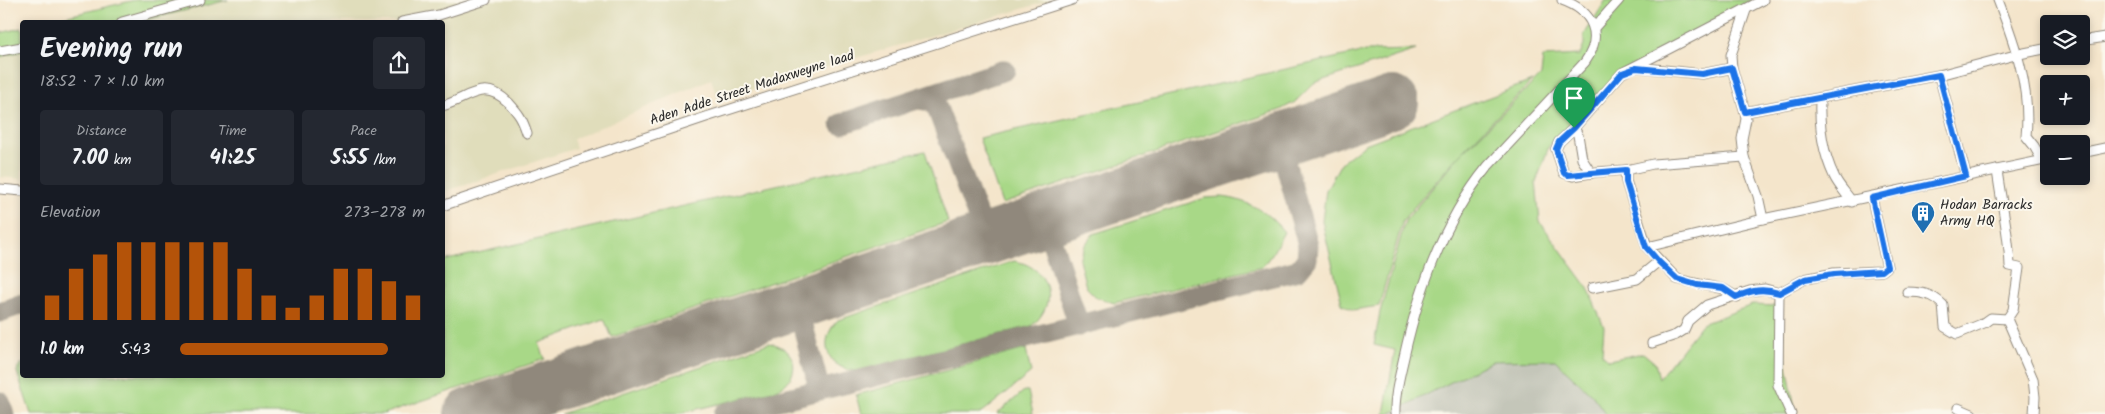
<!DOCTYPE html>
<html lang="en">
<head>
<meta charset="utf-8">
<style>
	body { margin:0; font-family:Kalam,sans-serif; background:#242831; color:#f1f3f6; height:100vh; display:flex; flex-direction:column; font-size:19px; white-space:nowrap }
	* { box-sizing:border-box; margin:0 }
	p { font-size:16px; color:#9ea1a6 }
	.icon { flex:none; width:28px; height:28px; fill:none; stroke:currentColor; stroke-width:2; stroke-linecap:round; stroke-linejoin:round }
	.map { position:relative; flex:1; overflow:hidden }
	.panel { position:absolute; left:20px; top:20px; width:425px; height:358px; display:flex; flex-direction:column; background:#171b24; border-radius:5px; box-shadow:0 2px 8px #0003 }
	.panel>* { flex:none }
	.fabs { position:absolute; left:2040px; top:15px; display:grid; gap:10px }
	.fabs a { display:grid; place-items:center; width:50px; height:50px; border-radius:5px; background:#171b24; box-shadow:0 2px 8px #0003; font-size:25px }
	.pin { position:absolute; display:grid; place-items:center; width:42px; height:42px; color:#fff; margin:-51px -21px; border-radius:50% 50% 50% 0; rotate:-45deg; box-shadow:0 0 5px #0007 }
	.pin .icon { rotate:45deg }
	.round { display:grid; place-items:center; flex:none; width:52px; height:52px; border-radius:5px; background:#242831 }
	.head { display:flex; align-items:center; justify-content:space-between; height:85px; padding:0 20px }
	h1 { font-size:28px; font-weight:600; line-height:38px }
	.figures { display:grid; grid-template-columns:repeat(3,1fr); gap:8px; height:85px; padding:5px 20px }
	.figures div { display:grid; align-content:center; border-radius:5px; background:#242831; text-align:center }
	.figures b { font-size:21px; font-weight:600 }
	.figures small { font-size:14px; font-weight:400 }
	.figures p { font-size:14px }
	.chart { height:140px; padding:10px 20px }
	.chart p { display:flex; justify-content:space-between }
	.chart svg { width:100%; height:90px; margin-top:5px; stroke:#b45309; stroke-width:6 }
	ul { padding:0 20px; list-style:none; font-size:16px }
	li { display:grid; grid-template-columns:80px 60px 1fr; align-items:center; height:38px }
	li i { height:12px; border-radius:6px; background:#b45309 }
	.map>svg:first-child { display:block }
	.built { fill:#e0ddbb }
	.industrial { fill:#c4c6b9 }
	.green { fill:#a8d887; stroke:#6a8259 }
	.lines { fill:none; stroke-linecap:round; stroke-linejoin:round }
	.taxiway { stroke:#90887b; stroke-width:21 }
	.runway { stroke:#90887b; stroke-width:52 }
	.minor-casing { stroke:#90887b; stroke-width:11 }
	.minor { stroke:#fff; stroke-width:9 }
	.route-casing { stroke:#fff; stroke-width:10 }
	.route { stroke:#1a73e8; stroke-width:6 }
	.labels { text-anchor:middle; dominant-baseline:central; stroke-width:4; stroke-linejoin:round; paint-order:stroke }
	.street-label { font-size:14px; fill:#2b2b2b; stroke:#fbf7ec }
	.poi-label { font-size:14px; fill:#2b2b2b; stroke:#fbf7ec; text-anchor:start }
</style>
</head>
<body>
<div class="map">
<svg width="2105" height="414" viewBox="0 0 2105 414">
	<rect width="100%" height="100%" fill="#fbf7ec"/>
	<filter id="ink" filterUnits="userSpaceOnUse"><feTurbulence type="fractalNoise" baseFrequency=".02" numOctaves="2"/><feDisplacementMap in="SourceGraphic" scale="10" xChannelSelector="R" yChannelSelector="G"/><feConvolveMatrix kernelMatrix="1 2 1 2 8 2 1 2 1" color-interpolation-filters="sRGB"/></filter>
	<filter id="wash" filterUnits="userSpaceOnUse"><feTurbulence type="fractalNoise" baseFrequency=".0096" numOctaves="4" result="noise"/><feDisplacementMap in="SourceGraphic" scale="20" xChannelSelector="R" yChannelSelector="G"/><feGaussianBlur stdDeviation="1.12" result="paint"/><feColorMatrix in="noise" values="0 0 0 0 0 0 0 0 0 0 0 0 0 0 0 0 0 1.4 0 .05"/><feComposite in="paint" operator="in"/></filter>
	<g filter="url(#wash)">
		<rect width="100%" height="100%" fill="#f4e5cb"/>
		<g class="built">
			<polygon points="228,0 1052,0 718,99 711,79 573,139 576,148 443,192 442,22 138,22"/>
			<polygon points="22,51 22,179 0,177 0,57"/>
		</g>
		<polygon class="industrial" points="1555,360 1592,395 1606,414 1389,414 1492,361"/>
		<g class="green">
			<polygon points="135,0 228,0 138,22 43,22"/>
			<polygon points="1606,0 1753,0 1619,76 1549,146 1536,182 1540,222 1587,286 1604,327 1602,354 1609,360 1643,353 1655,363 1659,378 1702,324 1752,305 1776,306 1796,414 1606,414 1592,395 1555,360 1492,361 1389,414 1384,414 1395,350 1374,345 1380,312 1405,221 1458,157 1541,75 1543,57 1580,55 1584,45 1584,35"/>
			<polygon points="22,28 22,51 0,57 0,33"/>
			<polygon points="1416,50 1314,83 1295,102 1280,110 1002,204 979,138 1366,51"/>
			<polygon points="1532,81 1457,157 1403,220 1379,306 1353,310 1342,304 1322,221 1326,190 1341,163 1365,144"/>
			<polygon points="925,151 948,222 612,337 604,319 539,343 545,359 383,414 31,414 17,372 18,367 22,363 22,375 442,375 443,261"/>
			<path d="M 1222,197 C 1248,200 1268,212 1284,232 L 1272,254 L 1262,267 L 1114,303 L 1096,297 L 1086,287 L 1079,259 L 1085,245 L 1093,234 L 1205,198 Z"/>
			<path d="M 1014,261 C 1049,266 1060,304 1031,326 L 859,371 C 828,371 816,342 838,320 Z"/>
			<path d="M 769,343 C 798,347 803,378 776,390 L 677,414 L 561,414 Z"/>
			<polygon points="1026,349 1031,373 980,414 861,414 856,395"/>
			<polygon points="1024,391 1028,391 1033,414 997,414"/>
		</g>
		<g class="lines">
			<g class="taxiway">
				<polyline points="919,99 932,101 937,108 986,239"/>
				<polyline points="841,124 1005,70"/>
				<polyline points="1045,220 1079,326"/>
				<polyline points="797,303 817,380"/>
				<polyline points="0,312 22,304"/>
				<polyline points="0,402 4,414"/>
				<polyline points="724,414 1298,270 1307,259 1308,245 1279,140"/>
			</g>
			<polyline class="runway" points="470,414 1393,102"/>
		</g>
	</g>
	<g filter="url(#ink)">
		<g class="lines">
			<g class="minor-casing">
				<g id="minor">
					<path d="M 1998,0 C 2015,44 2031,88 2026,136 L 2034,146 L 2042,160"/>
					<polyline points="1746,10 1731,55 1732,68 1745,112 1746,119 1742,139 1744,157 1758,196 1763,219"/>
					<polyline points="122,22 200,0"/>
					<polyline points="402,22 439,15 486,0"/>
					<polyline points="1594,28 1619,0"/>
					<polyline points="2081,41 2105,37"/>
					<polyline points="0,51 22,47"/>
					<polyline points="1636,67 1702,74 1732,68"/>
					<polyline points="1939,75 1966,176"/>
					<path d="M 1820,98 C 1819,124 1823,153 1834,176 C 1838,185 1846,193 1852,202"/>
					<path d="M 442,106 C 470,98 483,78 509,103 C 519,114 522,118 527,133"/>
					<polyline points="1745,112 1939,75 2019,54 2049,48"/>
					<polyline points="1574,128 1578,135 1582,159 1591,173"/>
					<polyline points="2081,153 2105,148"/>
					<polyline points="1744,157 1653,164 1626,170 1597,172 1573,176 1564,173 1556,149 1559,142 1574,128 1622,73 1763,0"/>
					<polyline points="1626,170 1626,181 1647,247 1763,219 2049,159"/>
					<path d="M 1997,170 C 2001,202 2009,234 2010,266 L 2019,268 L 2013,310 L 2007,319 L 2033,379 L 2035,397 L 2034,414"/>
					<polyline points="0,189 22,191"/>
					<polyline points="442,206 706,117 1072,0"/>
					<polyline points="1647,247 1677,279 1723,289 1737,297"/>
					<polyline points="1592,288 1637,279 1659,261"/>
					<path d="M 1907,292 C 1923,292 1932,294 1943,305 L 1945,327 L 1957,334 L 1984,323 L 1991,318 L 2007,319"/>
					<polyline points="1779,293 1778,385 1791,414"/>
					<polyline points="1652,343 1676,335 1684,330 1688,321 1707,305 1750,291 1765,289 1779,293 1805,279 1834,273 1882,271 1887,267 1872,198"/>
					<polyline points="1958,408 1972,414"/>
					<path d="M 1395,414 C 1394,396 1400,375 1404,357 C 1419,289 1443,221 1488,166 L 1585,62 C 1604,35 1593,11 1562,0"/>
				</g>
			</g>
			<use href="#minor" class="minor"/>
		</g>
	</g>
	<g class="lines" filter="url(#ink)">
		<g class="route-casing">
			<path id="route" d="M 1636,68 L 1702,74 L 1732,68 L 1745,112 L 1939,75 L 1966,176 L 1872,198 L 1887,267 L 1882,271 L 1834,274 L 1805,279 L 1779,293 C 1763,288 1752,290 1736,297 L 1723,288 L 1697,285 L 1677,279 L 1659,262 L 1646,247 L 1626,182 L 1626,170 L 1568,175 L 1564,173 L 1556,149 L 1559,142 L 1574,128 L 1622,73 Z"/>
		</g>
		<use href="#route" class="route"/>
	</g>
	<defs>
		<g id="building-pin" transform="scale(1.25)"><path d="M0 17L-7.5 6A9.5 9.5 0 1 1 7.5 6Z" fill="#1f6fb2" stroke="#fbf7ec"/><path d="M-4-6H4V6H1V3H-1V6H-4ZM-2.5-4.3h1.7v1.8h-1.7ZM.8-4.3h1.7v1.8H.8ZM-2.5-1h1.7V.8h-1.7ZM.8-1h1.7V.8H.8Z" fill="#fff"/></g>
	</defs>
	<g fill-rule="evenodd">
		<use href="#building-pin" x="1923" y="213"/>
	</g>
	<g class="labels">
		<g class="street-label">
			<text transform="translate(752 88) rotate(-18)">Aden Adde Street Madaxweyne 1aad</text>
		</g>
		<g class="poi-label">
			<text x="1940" y="205">Hodan Barracks<tspan x="1940" dy="16">Army HQ</tspan></text>
		</g>
	</g>
</svg>
<div class="fabs">
<a><svg class="icon" aria-label="layers" viewBox="0 0 24 24"><path d="M12 4l9 5-9 5-9-5zM3 14l9 5 9-5"/></svg></a>
<a>+</a>
<a>−</a>
</div>
<div class="pin" style="left:1574px;top:128px;background:#1e9e55"><svg class="icon" aria-label="arrive" viewBox="0 0 24 24"><path d="M6 21V4h12l-3 4 3 4H6"/></svg></div>
<section class="panel">
<div class="head"><div><h1>Evening run</h1><p>18:52 · 7 × 1.0 km</p></div><a class="round"><svg class="icon" aria-label="share" viewBox="0 0 24 24"><path d="M12 15V3M7 8l5-5 5 5M5 13v7h14v-7"/></svg></a></div>
<div class="figures">
<div><p>Distance</p><b>7.00<small> km</small></b></div>
<div><p>Time</p><b>41:25</b></div>
<div><p>Pace</p><b>5:55<small> /km</small></b></div>
</div>
<div class="chart"><p><span>Elevation</span>273–278 m</p>
<svg viewBox="0 0 160 44" preserveAspectRatio="none"><path d="M5 44V32M15 44V19M25 44V12M35 44V6M45 44V6M55 44V6M65 44V6M75 44V6M85 44V19M95 44V32M105 44V38M115 44V32M125 44V19M135 44V19M145 44V25M155 44V32"/></svg>
</div>
<ul>
<li><b>1.0 km</b>5:43<i style="width:85%"></i></li>
</ul>
</section>
</div>
</body>
</html>
